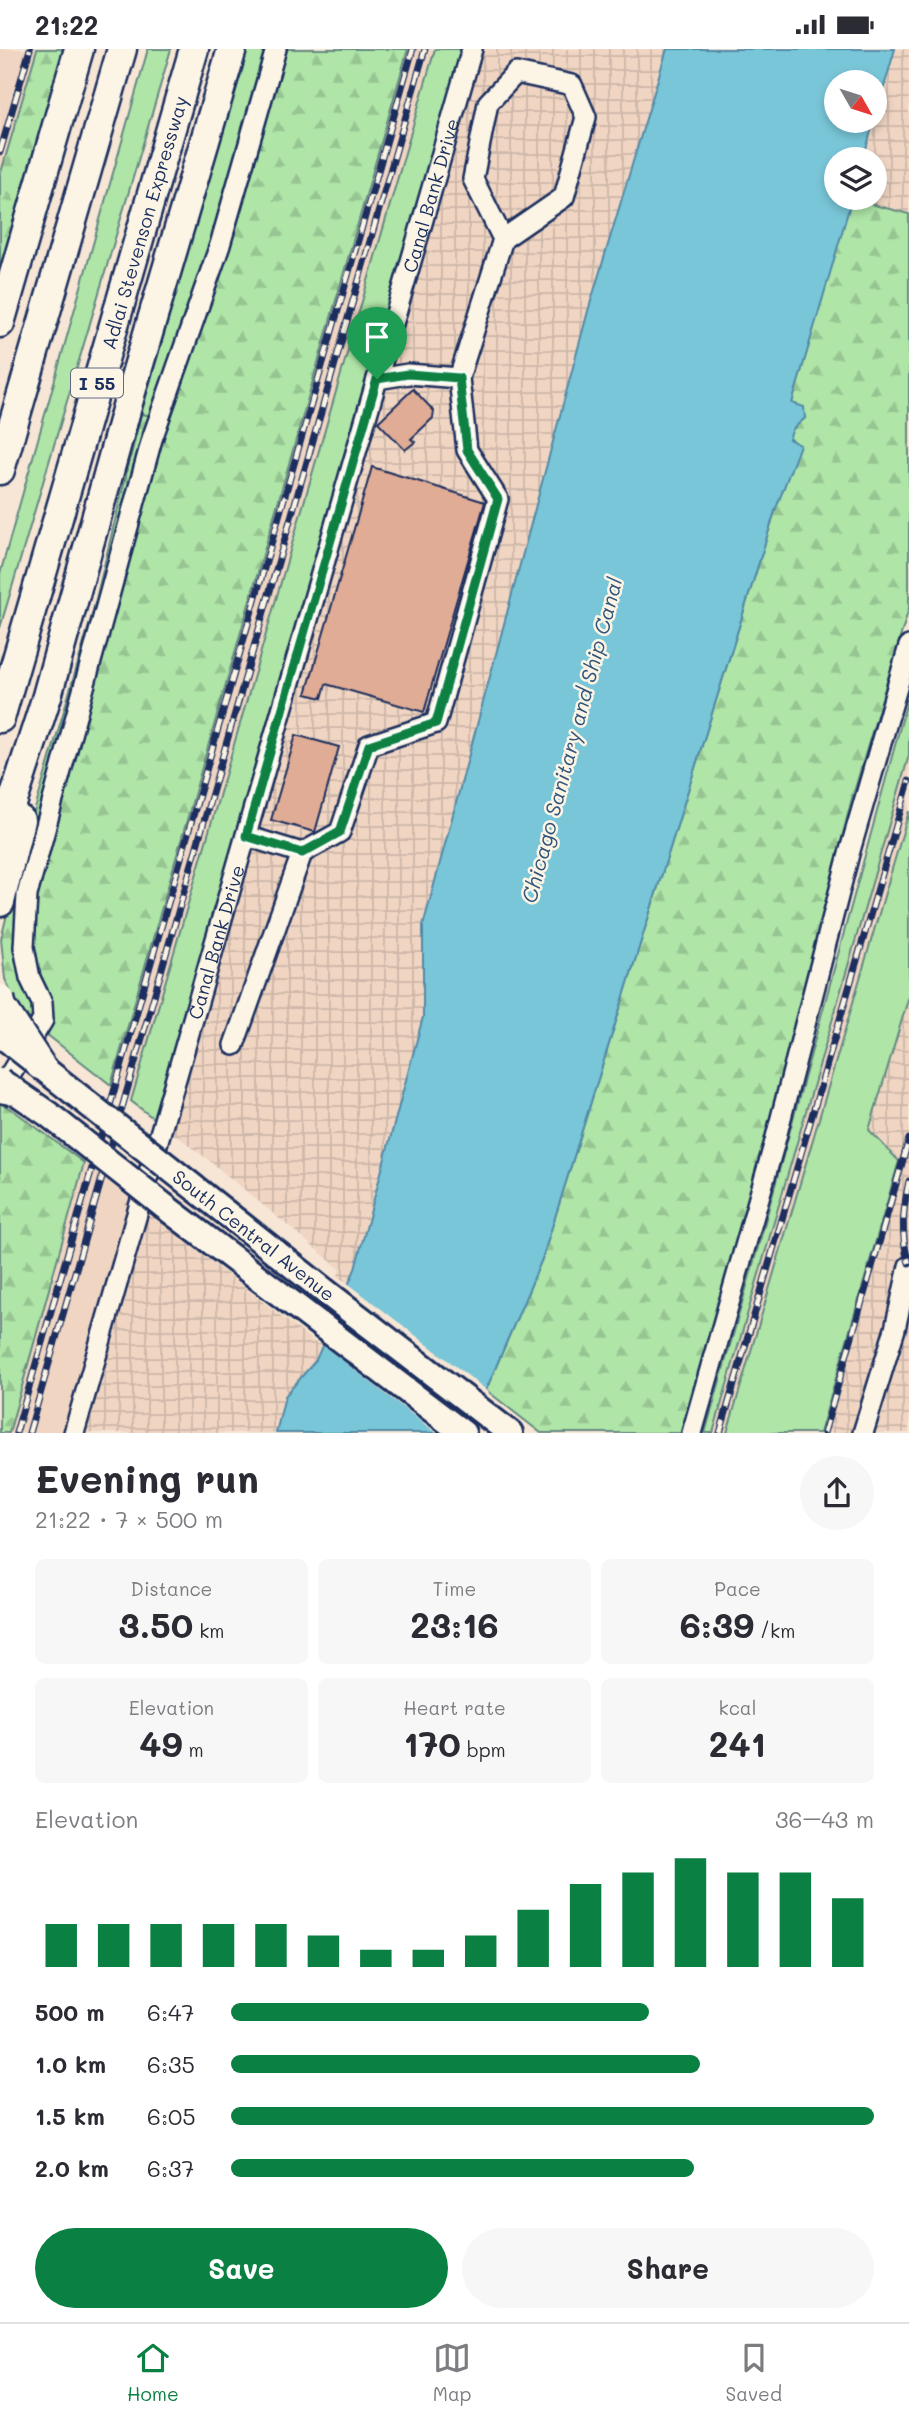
<!DOCTYPE html>
<html lang="en">
<head>
<meta charset="utf-8">
<style>
	body { margin:0; font-family:Mali,sans-serif; background:#f7f7f7; color:#2b2b33; height:100vh; display:flex; flex-direction:column; font-size:26px; white-space:nowrap }
	* { box-sizing:border-box; margin:0 }
	p { font-size:23px; color:#7c7c81 }
	.icon { flex:none; width:38px; height:38px; fill:none; stroke:currentColor; stroke-width:2; stroke-linecap:round; stroke-linejoin:round }
	.map { position:relative; height:1384px; overflow:hidden }
	.panel { display:flex; flex-direction:column; background:#fff; flex:1 }
	.panel>* { flex:none }
	.needle { width:46px; rotate:129deg }
	.fabs { position:absolute; left:824px; top:21px; display:grid; gap:14px }
	.fabs a { display:grid; place-items:center; width:63px; height:63px; border-radius:50%; background:#fff; box-shadow:0 4px 10px #0003; font-size:35px }
	.pin { position:absolute; display:grid; place-items:center; width:60px; height:60px; color:#fff; margin:-72px -30px; border-radius:50% 50% 50% 0; rotate:-45deg; box-shadow:0 0 7px #0007 }
	.pin .icon { rotate:45deg }
	.round { display:grid; place-items:center; flex:none; width:74px; height:74px; border-radius:37px; background:#f7f7f7 }
	.summary { display:flex; align-items:center; justify-content:space-between; height:119px; padding:0 35px }
	h1 { font-size:38px; font-weight:800; line-height:52px }
	.stats { display:grid; grid-template-columns:repeat(3,1fr); gap:10px; height:119px; padding:7px 35px }
	.stats div { display:grid; align-content:center; border-radius:10px; background:#f7f7f7; text-align:center }
	.stats b { font-size:35px; font-weight:800 }
	.stats small { font-size:19px; font-weight:400 }
	.stats p { font-size:19px }
	.chart { height:196px; padding:14px 35px }
	.chart p { display:flex; justify-content:space-between }
	.chart svg { width:100%; height:126px; margin-top:7px; stroke:#0b8043; stroke-width:6 }
	.primary-button { display:flex; gap:14px; margin-top:auto; padding:14px 35px }
	.primary-button a { flex:1; height:80px; border-radius:42px; background:#0b8043; color:#fff; font-size:28px; font-weight:800; line-height:80px; text-align:center }
	.primary-button a+a { background:#f7f7f7; color:#2b2b33 }
	ul { padding:0 35px; list-style:none; font-size:23px }
	li { display:grid; grid-template-columns:112px 84px 1fr; align-items:center; height:52px }
	li i { height:18px; border-radius:9px; background:#0b8043 }
	.status { display:flex; justify-content:space-between; align-items:center; height:49px; padding:0 35px; background:#fff; direction:ltr }
	.status svg { height:19px; fill:currentColor }
	.menu { display:flex; justify-content:space-around; align-items:center; height:98px; border-top:2px solid #e1e1e2; background:#fff; font-size:19px; color:#7c7c81 }
	.menu a { display:grid; justify-items:center; gap:4px }
	.menu .active { color:#0b8043 }
	.map>svg:first-child { display:block }
	.built { fill:#f0d5c2 }
	.industrial { fill:url(#industrial-grid) }
	.green { fill:#afe5a7; stroke:#658a82; stroke-width:2 }
	.forest { fill:url(#forest-firs); stroke:#658a82; stroke-width:2 }
	.water { fill:#79c6d8; stroke:#538aa7; stroke-width:2 }
	.pier { fill:#f7e6d5 }
	.building { fill:#e1ac95; stroke:#1b2f5e; stroke-width:2 }
	.lines { fill:none; stroke-linecap:round; stroke-linejoin:round }
	.minor-casing { stroke:#1b2f5e; stroke-width:24 }
	.major-casing { stroke:#1b2f5e; stroke-width:30 }
	.highway-casing { stroke:#1b2f5e; stroke-width:33 }
	.minor { stroke:#fcf5e5; stroke-width:19 }
	.major { stroke:#fcf5e5; stroke-width:24 }
	.highway { stroke:#fcf5e5; stroke-width:28 }
	.rail-casing { stroke:#1b2f5e; stroke-width:7 }
	.rail { stroke:#fcf5e5; stroke-width:4.5; stroke-dasharray:13; stroke-linecap:butt }
	.major-bridge-casing { stroke:#1b2f5e; stroke-width:30; stroke-linecap:butt }
	.highway-bridge-casing { stroke:#1b2f5e; stroke-width:33; stroke-linecap:butt }
	.major-bridge { stroke:#fcf5e5; stroke-width:24 }
	.highway-bridge { stroke:#fcf5e5; stroke-width:28 }
	.route-casing { stroke:#fff; stroke-width:14 }
	.route { stroke:#0b8043; stroke-width:9 }
	.labels { text-anchor:middle; dominant-baseline:central; stroke-width:5; stroke-linejoin:round; paint-order:stroke }
	.shield { fill:#fcf5e5; stroke:#5e6a86; stroke-width:2 }
	.shield-label { font-size:18px; font-weight:bold; fill:#1b2f5e }
	.street-label { font-size:19px; fill:#1b2f5e; stroke:#fcf5e5 }
	.water-label { font-size:21px; font-style:italic; fill:#32557c; stroke:#fcf5e5 }
</style>
</head>
<body>
<div class="status"><b>21:22</b><svg viewBox="0 0 49 12"><path d="M0 12V9h3v3zM5 12V6h3v6zM10 12V3h3v9zM15 12V0h3v12zM26 1h20v11H26zM47 4h2v5h-2z"/></svg></div>
<div class="map">
<svg width="909" height="1384" viewBox="0 0 909 1384">
	<defs>
		<pattern id="industrial-grid" width="8" height="8" patternUnits="userSpaceOnUse" patternTransform="scale(1.75)"><rect width="8" height="8" fill="#f0d5c2"/><path d="M0 4h8M4 0v8" fill="none" stroke="#cdb7a9"/></pattern>
		<pattern id="forest-firs" width="22" height="20" patternUnits="userSpaceOnUse" patternTransform="scale(1.75)"><rect width="22" height="20" fill="#afe5a7"/><path d="M5 1l3.5 6h-7zM16 11l3.5 6h-7z" fill="#96c592"/></pattern>
	</defs>
	<rect width="100%" height="100%" fill="#f7e6d5"/>
	<filter id="ink" filterUnits="userSpaceOnUse"><feTurbulence type="fractalNoise" baseFrequency=".0143" numOctaves="2"/><feDisplacementMap in="SourceGraphic" scale="14" xChannelSelector="R" yChannelSelector="G"/><feConvolveMatrix kernelMatrix="1 2 1 2 8 2 1 2 1" color-interpolation-filters="sRGB"/></filter>
	<g filter="url(#ink)">
		<g class="built">
			<polygon points="0,0 37,0 0,127"/>
			<polygon points="408,0 435,0 131,1052 111,1036"/>
			<polygon points="909,706 909,762 900,795 727,1384 713,1384"/>
			<polygon points="84,1114 124,1145 126,1164 64,1384 9,1384"/>
		</g>
		<g class="industrial">
			<polygon points="466,0 667,0 588,262 423,877 423,968 355,1220 348,1235 338,1227 340,1220 211,1113 153,1069"/>
			<polygon points="895,0 909,0 909,165 851,150 875,149 875,110 863,110"/>
			<polygon points="909,861 909,1384 757,1384"/>
			<polygon points="124,1145 317,1295 321,1295 316,1311 285,1347 276,1384 64,1384 126,1164"/>
		</g>
		<g class="green">
			<polygon points="148,0 171,0 0,579 0,525"/>
			<polygon points="246,0 276,0 159,368 141,365"/>
			<polygon points="435,0 466,0 285,632 229,809 153,1069 131,1052"/>
			<polygon points="909,645 909,706 713,1384 705,1384 762,1184"/>
			<polygon points="909,762 909,947 869,1081 899,1112 820,1384 727,1384"/>
		</g>
		<g class="forest">
			<polygon points="37,0 73,0 0,248 0,127"/>
			<polygon points="276,0 408,0 111,1036 41,981 17,957 5,930 1,890 21,808 92,566 141,365 159,368"/>
			<polygon points="851,150 909,165 909,559 851,753 734,1218 685,1384 541,1384 486,1341 542,1210 775,462 799,397 789,390 792,380 805,369 792,354"/>
			<polygon points="0,1054 13,1061 84,1114 9,1384 0,1384"/>
		</g>
		<polygon class="water" points="667,0 895,0 875,69 875,33 836,33 836,72 874,72 863,110 836,110 836,149 852,149 792,354 804,358 805,369 793,380 789,390 800,396 775,462 542,1210 486,1341 474,1384 276,1384 285,1347 316,1311 355,1220 423,968 423,877 588,262"/>
		<polygon class="pier" points="345,1232 489,1343 478,1384 436,1384 320,1294 317,1295"/>
		<g class="building">
			<polygon points="413,340 434,362 433,369 411,390 415,393 405,401 378,373"/>
			<polygon points="372,418 485,453 424,663 326,635 322,649 306,645"/>
			<polygon points="296,686 339,698 315,783 271,771"/>
		</g>
		<g class="lines">
			<g class="minor-casing">
				<g id="minor">
					<polyline points="377,330 408,325 459,329 503,190 473,130 488,54 516,24 572,36 586,68 564,148 503,190"/>
					<polyline points="246,787 302,804 340,783 369,696 436,674 498,450 467,401 459,329"/>
					<polyline points="234,996 302,804"/>
					<polyline points="0,1042 43,971 42,954 30,929 24,898 27,846 152,390 220,196 276,0"/>
					<path id="s1" d="M 74,1384 L 472,0"/>
					<polyline points="692,1384 774,1096 849,805 909,597"/>
					<polyline points="863,1384 895,1280 909,1217"/>
				</g>
			</g>
			<g class="major-casing">
				<g id="major">
					<polyline points="164,1157 463,1384"/>
					<polyline points="326,1243 510,1384"/>
				</g>
			</g>
			<g class="highway-casing">
				<g id="highway">
					<polyline points="0,274 79,0"/>
					<polyline points="0,421 122,0"/>
					<path id="s2" d="M 0,669 L 194,0"/>
					<polyline points="0,792 47,647 134,332 232,0"/>
					<polyline points="0,853 20,771"/>
				</g>
			</g>
			<use href="#minor" class="minor"/>
			<use href="#major" class="major"/>
			<use href="#highway" class="highway"/>
			<g class="rail-casing">
				<g id="rail">
					<polyline points="0,103 30,0"/>
					<path d="M 909,1132 C 903,1160 900,1186 909,1214"/>
					<polyline points="16,1384 413,0"/>
					<polyline points="29,1384 425,0"/>
					<polyline points="720,1384 909,732"/>
					<polyline points="824,1384 909,1090"/>
				</g>
			</g>
			<use href="#rail" class="rail"/>
			<g class="major-bridge-casing">
				<g id="major-bridge">
					<polyline points="0,985 326,1243"/>
					<polyline points="0,1032 48,1065 164,1157"/>
				</g>
			</g>
			<g class="highway-bridge-casing">
				<g id="highway-bridge">
					<polyline points="0,950 2,958 40,1016"/>
					<polyline points="0,1039 11,1041"/>
				</g>
			</g>
			<use href="#major-bridge" class="major-bridge"/>
			<use href="#highway-bridge" class="highway-bridge"/>
		</g>
	</g>
	<g class="lines" filter="url(#ink)">
		<g class="route-casing">
			<polygon id="route" points="408,325 459,329 467,401 498,450 436,674 369,696 340,783 302,804 246,787 377,330"/>
		</g>
		<use href="#route" class="route"/>
	</g>
	<g class="labels">
		<rect class="shield" x="71" y="319.5" width="52" height="29" rx="5"/>
		<g class="shield-label">
			<text x="97" y="334">I 55</text>
		</g>
		<g class="street-label">
			<text stroke="none"><textPath href="#s1" startOffset="1288">Canal Bank Drive</textPath></text>
			<text stroke="none"><textPath href="#s2" startOffset="516">Adlai Stevenson Expressway</textPath></text>
			<text stroke="none"><textPath href="#s1" startOffset="511">Canal Bank Drive</textPath></text>
			<text transform="translate(254 1186) rotate(38)">South Central Avenue</text>
		</g>
		<g class="water-label">
			<text transform="translate(571 691) rotate(-75)">Chicago Sanitary and Ship Canal</text>
		</g>
	</g>
</svg>
<div class="fabs">
<a><svg class="needle" viewBox="-14 -14 28 28"><path d="M0-13l5 13h-10z" fill="#e53935"/><path d="M0 13l5-13h-10z" fill="#7c7c81"/></svg></a>
<a><svg class="icon" aria-label="layers" viewBox="0 0 24 24"><path d="M12 4l9 5-9 5-9-5zM3 14l9 5 9-5"/></svg></a>
</div>
<div class="pin" style="left:377px;top:330px;background:#1e9e55"><svg class="icon" aria-label="arrive" viewBox="0 0 24 24"><path d="M6 21V4h12l-3 4 3 4H6"/></svg></div>
</div>
<section class="panel">
<div class="summary"><div><h1>Evening run</h1><p>21:22 · 7 × 500 m</p></div><a class="round"><svg class="icon" aria-label="share" viewBox="0 0 24 24"><path d="M12 15V3M7 8l5-5 5 5M5 13v7h14v-7"/></svg></a></div>
<div class="stats">
<div><p>Distance</p><b>3.50<small> km</small></b></div>
<div><p>Time</p><b>23:16</b></div>
<div><p>Pace</p><b>6:39<small> /km</small></b></div>
</div>
<div class="stats">
<div><p>Elevation</p><b>49<small> m</small></b></div>
<div><p>Heart rate</p><b>170<small> bpm</small></b></div>
<div><p>kcal</p><b>241</b></div>
</div>
<div class="chart"><p><span>Elevation</span>36–43 m</p>
<svg viewBox="0 0 160 44" preserveAspectRatio="none"><path d="M5 44V29M15 44V29M25 44V29M35 44V29M45 44V29M55 44V33M65 44V38M75 44V38M85 44V33M95 44V24M105 44V15M115 44V11M125 44V6M135 44V11M145 44V11M155 44V20"/></svg>
</div>
<ul>
<li><b>500 m</b>6:47<i style="width:65%"></i></li>
<li><b>1.0 km</b>6:35<i style="width:73%"></i></li>
<li><b>1.5 km</b>6:05<i style="width:100%"></i></li>
<li><b>2.0 km</b>6:37<i style="width:72%"></i></li>
</ul>
<div class="primary-button"><a>Save</a><a>Share</a></div>
</section>
<nav class="menu">
<a class="active"><svg class="icon" aria-label="home" viewBox="0 0 24 24"><path d="M3 11l9-7 9 7M6 9v11h12V9"/></svg>Home</a>
<a><svg class="icon" aria-label="map" viewBox="0 0 24 24"><path d="M3 6l6-2 6 2 6-2v14l-6 2-6-2-6 2zM9 4v14M15 6v14"/></svg>Map</a>
<a><svg class="icon" aria-label="saved" viewBox="0 0 24 24"><path d="M7 4h10v16l-5-4-5 4z"/></svg>Saved</a>
</nav>
</body>
</html>
